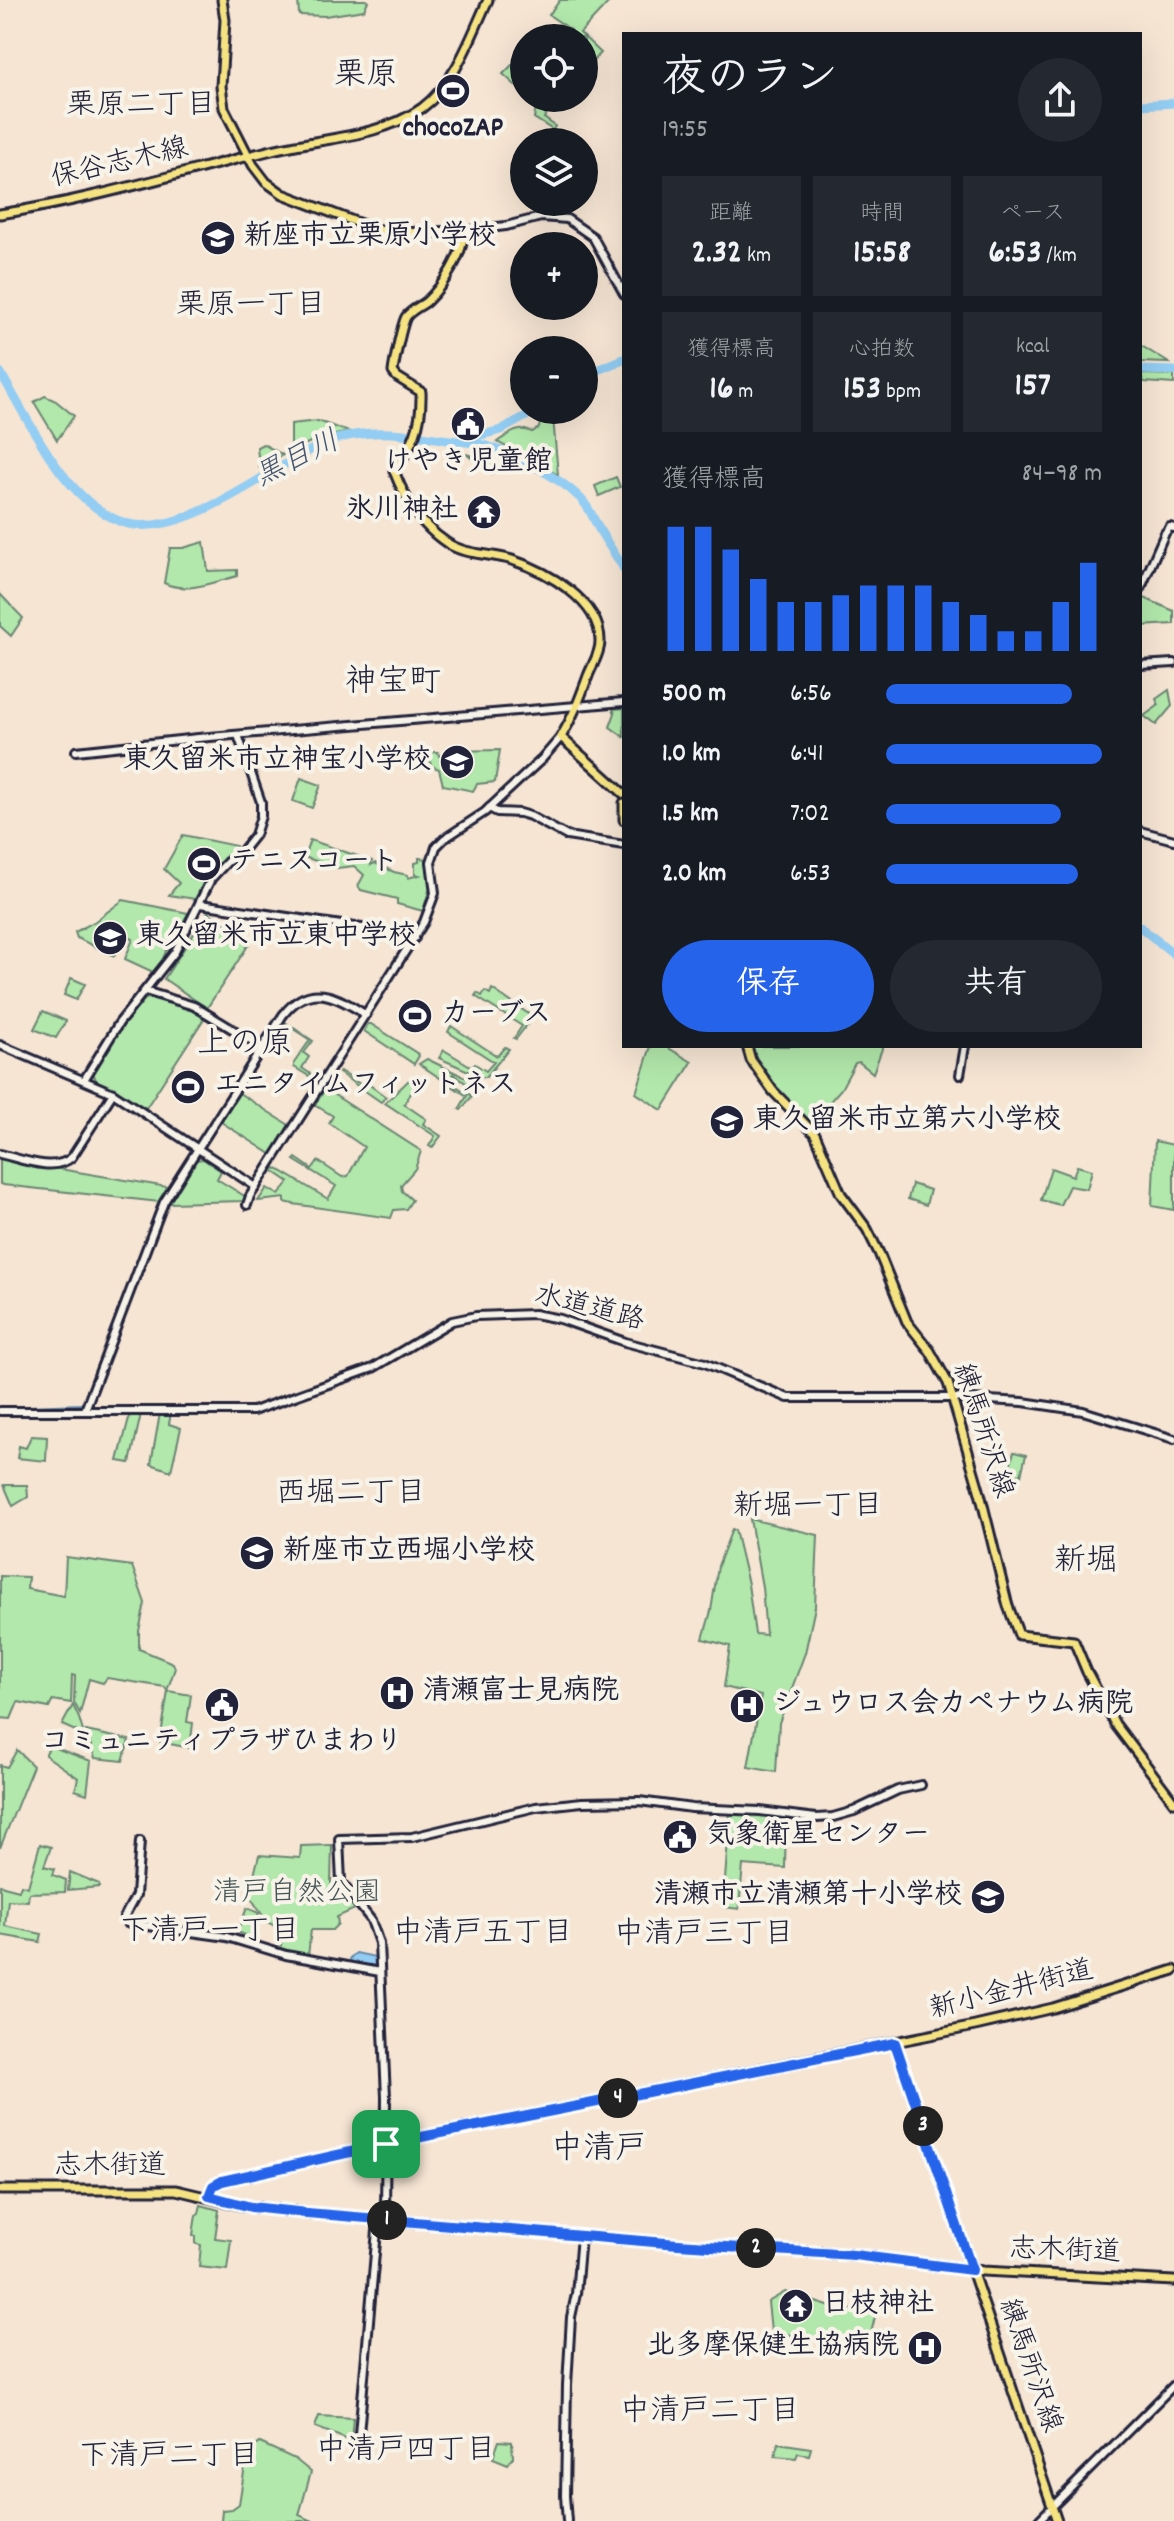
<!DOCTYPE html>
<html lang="ja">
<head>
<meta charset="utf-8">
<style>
	body { margin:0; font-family:Dekko,"Klee One",sans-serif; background:#242831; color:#f1f3f6; height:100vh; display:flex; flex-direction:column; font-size:30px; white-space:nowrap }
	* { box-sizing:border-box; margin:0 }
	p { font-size:26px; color:#9ea1a6 }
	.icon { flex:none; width:44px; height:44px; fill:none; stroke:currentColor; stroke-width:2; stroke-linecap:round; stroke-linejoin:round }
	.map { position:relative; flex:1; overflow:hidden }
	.side { position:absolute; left:622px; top:32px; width:520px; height:1016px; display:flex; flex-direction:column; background:#171b24; border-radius:0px; box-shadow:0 8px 32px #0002 }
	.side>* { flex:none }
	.buttons { position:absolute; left:510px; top:24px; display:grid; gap:16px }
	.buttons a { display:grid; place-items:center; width:88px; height:88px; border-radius:50%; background:#171b24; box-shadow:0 8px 32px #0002; font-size:40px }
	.pin { position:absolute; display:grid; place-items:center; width:68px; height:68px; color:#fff; margin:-34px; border-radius:16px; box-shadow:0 4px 12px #0006 }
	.km { position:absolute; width:40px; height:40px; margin:-20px; border-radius:50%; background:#222; color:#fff; font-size:22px; line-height:40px; text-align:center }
	.round { display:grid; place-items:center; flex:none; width:84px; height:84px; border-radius:42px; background:#242831 }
	.head { display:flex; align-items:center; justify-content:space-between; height:136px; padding:0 40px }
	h1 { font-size:44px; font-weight:800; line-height:60px }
	.figures { display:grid; grid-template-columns:repeat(3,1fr); gap:12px; height:136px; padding:8px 40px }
	.figures div { display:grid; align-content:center; border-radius:0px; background:#242831; text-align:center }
	.figures b { font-size:34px; font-weight:800 }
	.figures small { font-size:22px; font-weight:400 }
	.figures p { font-size:22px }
	.chart { height:224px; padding:16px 40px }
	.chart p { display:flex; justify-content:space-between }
	.chart svg { width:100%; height:144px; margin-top:8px; stroke:#2563eb; stroke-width:6 }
	.action { display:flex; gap:16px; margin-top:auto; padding:16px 40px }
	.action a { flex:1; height:92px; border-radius:48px; background:#2563eb; color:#fff; font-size:32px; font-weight:800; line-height:92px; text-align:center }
	.action a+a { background:#242831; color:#f1f3f6 }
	ul { padding:0 40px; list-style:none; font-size:26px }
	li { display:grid; grid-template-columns:128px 96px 1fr; align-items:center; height:60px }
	li i { height:20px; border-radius:10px; background:#2563eb }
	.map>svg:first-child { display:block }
	.green { fill:#b2e8ab; stroke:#6a8573; stroke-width:2 }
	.water { fill:#93cdf3; stroke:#6689a9; stroke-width:2 }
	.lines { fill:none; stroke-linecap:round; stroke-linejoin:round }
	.stream { stroke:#6689a9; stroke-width:2 }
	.river { stroke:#93cdf3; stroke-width:9 }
	.tertiary-casing { stroke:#22223b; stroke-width:12 }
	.secondary-casing { stroke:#22223b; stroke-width:12 }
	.primary-casing { stroke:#22223b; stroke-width:13 }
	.tertiary { stroke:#f7f3e8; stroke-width:6 }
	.secondary { stroke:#f7f3e8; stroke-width:6 }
	.primary { stroke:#f5e382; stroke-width:7 }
	.route-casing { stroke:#fff; stroke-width:16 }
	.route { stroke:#2563eb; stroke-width:10 }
	.labels { text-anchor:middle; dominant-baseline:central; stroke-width:8; stroke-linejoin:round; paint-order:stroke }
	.poi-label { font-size:28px; font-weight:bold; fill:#22223b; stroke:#f7f3e8; text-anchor:start }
	.street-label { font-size:28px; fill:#22223b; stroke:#f7f3e8 }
	.park-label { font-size:28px; fill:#465457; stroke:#f7f3e8 }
	.neighbourhood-label { font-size:30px; fill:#22223b; stroke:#f7f3e8 }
	.water-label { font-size:30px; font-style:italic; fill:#445572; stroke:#f7f3e8 }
	.quarter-label { font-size:32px; fill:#22223b; stroke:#f7f3e8 }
</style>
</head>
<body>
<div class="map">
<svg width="1174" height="2521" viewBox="0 0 1174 2521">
	<rect width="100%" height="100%" fill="#f6e5d3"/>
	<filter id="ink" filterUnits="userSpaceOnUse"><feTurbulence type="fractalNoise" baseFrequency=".0125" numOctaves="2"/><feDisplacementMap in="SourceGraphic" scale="16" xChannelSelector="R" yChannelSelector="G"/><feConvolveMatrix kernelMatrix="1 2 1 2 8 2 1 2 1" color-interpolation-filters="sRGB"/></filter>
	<g filter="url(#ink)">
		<g class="green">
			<polygon points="298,0 366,0 368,1 364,10 325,16 299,15"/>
			<polygon points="560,0 611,0 580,33 601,53 584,70 584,38 564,38 571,30 549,15"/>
			<polygon points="513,64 524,74 524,93 503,74"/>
			<polygon points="533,98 557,98 544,118 555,126 553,130 534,118 537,101"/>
			<polygon points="1140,345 1169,363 1140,362"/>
			<polygon points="1140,374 1174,375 1174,384 1144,382"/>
			<polygon points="45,396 56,401 74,416 57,440 34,402"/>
			<path d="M 548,416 L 553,417 L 558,475 L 497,442 C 508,435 519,425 532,432 L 539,428 L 540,422 Z"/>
			<polygon points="318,421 349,432 317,439 291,451 291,424"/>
			<polygon points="263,444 283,455 259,467 257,447"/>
			<polygon points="466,454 490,461 505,467 492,474"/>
			<polygon points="616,477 620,487 599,496 595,486"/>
			<path d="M 204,542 L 208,571 L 237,570 L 237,576 C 214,582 187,594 164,583 L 170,548 L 183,548 Z"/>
			<polygon points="0,594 23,618 11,636 0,626"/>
			<polygon points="1142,597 1174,611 1174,624 1140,626 1140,602"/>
			<polygon points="1169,690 1172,706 1156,725 1144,716 1159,705 1156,699"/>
			<polygon points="624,708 624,737 610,727 615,713 613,709"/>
			<polygon points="500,750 495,782 477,784 473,791 443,785 439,769 431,766 428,752 438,752 439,756 449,755 450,751"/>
			<polygon points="301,778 321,785 312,808 293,801"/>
			<polygon points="183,835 236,846 237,849 213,870 195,899 169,895 179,883 164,869"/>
			<polygon points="310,840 372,861 371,865 375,863 394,872 408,875 408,878 419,875 415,874 415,863 419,862 419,858 426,859 430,887 423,911 397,904 397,899 361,890 358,886 364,875 354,866 337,868 304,857"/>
			<polygon points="123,900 188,913 169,950 167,949 162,961 153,972 125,959 133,939 124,935 114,956 77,938 75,932 94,922"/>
			<polygon points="208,912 251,941 207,1008 164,979"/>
			<polygon points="71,978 85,984 76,1000 64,995"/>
			<polygon points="492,989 533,1017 516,1039 514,1038 522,1026 475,996 477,993 482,996 485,991 490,994"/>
			<polygon points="150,998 190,1009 205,1017 146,1108 96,1080 93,1073 118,1032 145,999"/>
			<polygon points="43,1011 66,1021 56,1038 34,1029"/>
			<polygon points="285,1022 313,1041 304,1053 309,1057 302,1068 318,1079 317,1081 294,1067 294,1063 310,1040 287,1025 285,1027 283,1026"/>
			<polygon points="368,1024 371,1024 418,1054 419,1056 414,1064 364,1031"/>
			<polygon points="451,1026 497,1056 505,1047 509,1049 486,1077 482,1077 439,1058 444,1050 472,1067 475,1064 486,1071 494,1062 448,1032"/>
			<polygon points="651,1046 665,1046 692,1062 662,1110 636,1093"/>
			<polygon points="747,1046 883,1046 873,1073 859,1062 855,1063 841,1089 825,1107 815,1134 749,1068 745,1056 748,1052"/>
			<polygon points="427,1059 481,1085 477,1091 453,1074 448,1081 472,1096 461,1110 459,1109 467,1096 419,1064"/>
			<polygon points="340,1071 363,1086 367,1083 386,1097 381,1102 339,1073"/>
			<polygon points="410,1079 417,1084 404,1104 426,1119 423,1124 441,1136 432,1148 429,1146 435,1136 385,1103"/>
			<polygon points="325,1089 421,1151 415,1169 401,1185 402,1191 412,1200 406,1209 394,1210 391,1218 293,1204 285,1202 285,1198 258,1201 267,1188 279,1195 289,1182 273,1171 276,1168 328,1199 336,1186 294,1160 296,1158 312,1169 318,1161 342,1177 348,1176 364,1147 329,1123 333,1116 315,1105"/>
			<polygon points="239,1093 289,1125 271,1154 221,1122"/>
			<polygon points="1155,1141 1174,1145 1174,1210 1152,1206"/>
			<polygon points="0,1159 179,1189 196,1160 203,1159 221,1171 217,1179 246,1197 243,1201 169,1203 3,1185 0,1184"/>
			<polygon points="1077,1166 1092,1170 1087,1189 1069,1186 1060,1205 1041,1200 1051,1168 1073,1176"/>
			<polygon points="912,1184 930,1190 926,1205 908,1199"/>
			<polygon points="160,1413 171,1413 169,1424 181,1428 171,1471 151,1464"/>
			<polygon points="130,1414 141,1414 130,1463 118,1461"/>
			<polygon points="31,1436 47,1437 46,1461 17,1458 19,1446 26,1448"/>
			<polygon points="1014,1452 1026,1455 1021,1475 1008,1472"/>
			<polygon points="4,1485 27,1485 28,1497 13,1506"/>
			<polygon points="750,1519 818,1535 815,1607 805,1653 779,1723 776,1772 748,1767 761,1696 724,1687 730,1646 703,1639 711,1611 718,1566 732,1529 735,1530 748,1584 755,1634 766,1635 762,1587"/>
			<polygon points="66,1557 132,1566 145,1603 139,1631 139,1649 173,1663 175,1668 167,1691 165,1687 107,1678 103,1683 89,1679 80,1714 74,1702 75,1676 72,1675 71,1703 53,1700 49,1708 18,1702 11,1719 0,1718 0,1576 28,1577 27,1589 64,1596"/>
			<polygon points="168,1691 191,1695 187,1722 193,1723 190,1748 160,1742"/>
			<polygon points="73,1705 79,1718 84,1735 62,1725"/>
			<polygon points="86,1731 129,1740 123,1761 95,1758"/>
			<polygon points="50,1746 91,1761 87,1794 75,1790 78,1778 45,1755"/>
			<polygon points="17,1750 33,1766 0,1848 0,1765 7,1767"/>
			<polygon points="730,1812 786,1818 785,1868 743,1865 739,1909 723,1907"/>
			<polygon points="40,1844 51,1847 44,1866 55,1869 53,1875 66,1880 65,1892 29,1893 28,1901 8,1900 5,1926 42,1934 40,1942 0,1935 0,1885 19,1890 21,1885 28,1887"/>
			<polygon points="332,1845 331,1883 355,1909 337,1917 338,1924 332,1930 311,1930 308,1956 280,1948 285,1931 267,1922 249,1895 259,1855 300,1858 301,1846"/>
			<polygon points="70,1872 99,1884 99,1887 68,1890"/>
			<polygon points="247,1908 259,1913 250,1937 237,1932"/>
			<polygon points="201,2205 219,2210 215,2238 231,2240 227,2270 199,2267 201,2245 196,2244 196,2236 193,2235 196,2215 199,2213"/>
			<polygon points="785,2292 831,2307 860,2311 870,2299 878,2304 867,2350 771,2331 768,2302"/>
			<polygon points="319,2416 353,2418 351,2441 315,2427"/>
			<polygon points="499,2441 512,2442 513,2457 508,2464 493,2458"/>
			<polygon points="260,2443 295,2459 311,2472 299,2515 313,2521 221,2521 222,2510 232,2509 239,2504 247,2453"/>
			<polygon points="778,2443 811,2448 809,2455 798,2453 796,2458 775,2456"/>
		</g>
		<polygon class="water" points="356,1953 375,1957 376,1965 373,1967 351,1963 350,1958"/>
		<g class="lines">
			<polyline class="stream" points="0,1407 82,1404"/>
			<g class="river">
				<polyline points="1140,105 1174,103"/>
				<polyline points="1140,370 1174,371"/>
				<path d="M 0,372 C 30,422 63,498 119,521 C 178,545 268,468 323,444 C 363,427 401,433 442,439 C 458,442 474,441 490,447 C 517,456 559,477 579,497 C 589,506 592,516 598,527 C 606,542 616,555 624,569"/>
				<polyline points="584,378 595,371 624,359"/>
				<polyline points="466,439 501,430 537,410"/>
				<polyline points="1140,927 1174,954"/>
			</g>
			<g class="tertiary-casing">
				<g id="tertiary">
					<polyline points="1140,590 1165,533 1170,527 1174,528"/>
					<polyline points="76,751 198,738 624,702"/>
					<polyline points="489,808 497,812 520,813 530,816 567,836 624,845"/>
					<polyline points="200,904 409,935 415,938"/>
					<polyline points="145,991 194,1006 262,1047"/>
					<polyline points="0,1045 113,1093 256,1187"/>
					<polyline points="960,1075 965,1046"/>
					<polyline points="84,1080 119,1023 175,952 211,879 227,862 243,850 255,835 261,816 261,802 238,735"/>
					<path d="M 0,1154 C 21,1159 55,1173 72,1157 L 113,1093"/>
					<polyline points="247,1205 250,1196 424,922 435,893 431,862 436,847 444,839 485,812 542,759 561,737"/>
					<path d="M 85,1410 L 164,1202 L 283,1015 C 309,981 336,995 366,1015"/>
					<polyline points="0,1411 253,1411 373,1368 452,1321 476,1316 534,1314 560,1319 625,1342 705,1363 788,1398 954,1398 1023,1402 1083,1411 1174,1439"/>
					<polyline points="140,1841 136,1895 124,1917 127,1923 227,1937 286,1955 380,1972"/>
					<polyline points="385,2220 386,2097 379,1943 371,1920 341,1882 339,1839 412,1837 536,1807 582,1802 639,1801 692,1808 760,1811 816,1818 833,1817 854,1811 898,1790 921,1785"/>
					<polyline points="359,2434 378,2219"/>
					<polyline points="567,2521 565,2496 567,2385 571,2317 576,2294 581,2236"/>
					<polyline points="1038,2521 1174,2385"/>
				</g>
			</g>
			<g class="secondary-casing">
				<g id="secondary">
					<polyline points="463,231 506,226 541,217 567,219 593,237 624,294"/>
					<polyline points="1140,665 1174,663"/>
					<polyline points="1140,831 1174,840"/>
				</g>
			</g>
			<g class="primary-casing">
				<g id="primary">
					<path d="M 222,0 L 225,20 L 221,86 L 224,108 L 253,165 L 266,182 L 283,194 L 374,229 L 395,233 L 463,231 C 465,253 442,287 426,302 C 419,307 411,310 406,317 C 402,324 394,363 393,372 L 397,377 L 421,392 C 422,428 413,443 394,471 C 405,500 421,526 447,543 C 467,556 490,553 512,560 C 546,571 601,601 600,642 C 600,654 592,665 588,676 C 580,698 573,717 561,737 L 624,794"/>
					<path d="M 0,214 C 90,200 183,172 272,150 C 320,138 380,138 422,108 C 456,83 471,36 488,0"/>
					<polyline points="624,803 624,820"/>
					<polyline points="747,1046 751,1060 773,1091 815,1134 841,1194 867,1229 879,1253 907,1322 930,1351 948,1383 980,1493 1008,1606 1019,1635 1074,1641 1087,1672 1115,1724 1174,1802"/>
					<polyline points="895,2043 1057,2521"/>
					<polyline points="0,2190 176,2190 243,2206 307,2213 678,2244 854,2255 983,2271 1174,2281"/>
					<polyline points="209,2196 213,2186 222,2181 386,2144 975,2026 1053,2008 1174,1970"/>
				</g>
			</g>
			<use href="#tertiary" class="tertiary"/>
			<use href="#secondary" class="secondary"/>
			<use href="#primary" class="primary"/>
		</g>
	</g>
	<g class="lines" filter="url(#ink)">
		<g class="route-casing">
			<polygon id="route" points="895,2043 972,2270 854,2255 678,2244 307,2213 251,2207 209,2196 213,2186 222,2181 386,2144"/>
		</g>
		<use href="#route" class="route"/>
	</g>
	<defs>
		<g id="stadium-disc" transform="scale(1.8)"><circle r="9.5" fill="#22223b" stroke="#f7f3e8"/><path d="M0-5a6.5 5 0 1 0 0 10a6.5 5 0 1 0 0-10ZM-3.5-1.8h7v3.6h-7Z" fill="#fff"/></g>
		<g id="school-disc" transform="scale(1.8)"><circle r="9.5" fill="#22223b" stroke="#f7f3e8"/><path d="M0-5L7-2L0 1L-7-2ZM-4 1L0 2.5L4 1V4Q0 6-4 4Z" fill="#fff"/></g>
		<g id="civic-disc" transform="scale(1.8)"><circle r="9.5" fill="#22223b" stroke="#f7f3e8"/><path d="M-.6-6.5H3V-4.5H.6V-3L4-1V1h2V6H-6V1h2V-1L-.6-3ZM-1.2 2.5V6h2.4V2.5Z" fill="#fff"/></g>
		<g id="temple-disc" transform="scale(1.8)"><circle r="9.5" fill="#22223b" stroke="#f7f3e8"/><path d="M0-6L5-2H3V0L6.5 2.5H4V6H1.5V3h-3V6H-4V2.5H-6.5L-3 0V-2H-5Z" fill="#fff"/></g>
		<g id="hospital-disc" transform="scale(1.8)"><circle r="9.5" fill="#22223b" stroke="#f7f3e8"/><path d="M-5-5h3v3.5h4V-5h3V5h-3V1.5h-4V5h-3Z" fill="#fff"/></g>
	</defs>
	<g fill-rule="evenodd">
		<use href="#stadium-disc" x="453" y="91"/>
		<use href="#school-disc" x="218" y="238"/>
		<use href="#civic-disc" x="468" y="424"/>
		<use href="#temple-disc" x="484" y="512"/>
		<use href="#school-disc" x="457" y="762"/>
		<use href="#stadium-disc" x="204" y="864"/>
		<use href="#school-disc" x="110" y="938"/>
		<use href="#stadium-disc" x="415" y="1016"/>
		<use href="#stadium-disc" x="188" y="1087"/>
		<use href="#school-disc" x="727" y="1122"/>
		<use href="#school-disc" x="257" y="1553"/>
		<use href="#hospital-disc" x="397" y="1693"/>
		<use href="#civic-disc" x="222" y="1705"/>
		<use href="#hospital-disc" x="747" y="1706"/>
		<use href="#civic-disc" x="680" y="1837"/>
		<use href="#school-disc" x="988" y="1897"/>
		<use href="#temple-disc" x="796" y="2306"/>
		<use href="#hospital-disc" x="925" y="2348"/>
	</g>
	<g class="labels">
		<g class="poi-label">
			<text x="453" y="130" text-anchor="middle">chocoZAP</text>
			<text x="244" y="238">新座市立栗原小学校</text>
			<text x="468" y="464" text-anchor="middle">けやき児童館</text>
			<text x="458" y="512" text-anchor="end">氷川神社</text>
			<text x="431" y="762" text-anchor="end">東久留米市立神宝小学校</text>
			<text x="230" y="864">テニスコート</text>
			<text x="136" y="938">東久留米市立東中学校</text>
			<text x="441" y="1016">カーブス</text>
			<text x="214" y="1087">エニタイムフィットネス</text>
			<text x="753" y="1122">東久留米市立第六小学校</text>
			<text x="283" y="1553">新座市立西堀小学校</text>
			<text x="423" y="1693">清瀬富士見病院</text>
			<text x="773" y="1706">ジュウロス会カペナウム病院</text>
			<text x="222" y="1744" text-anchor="middle">コミュニティプラザひまわり</text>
			<text x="706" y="1837">気象衛星センター</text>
			<text x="962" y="1897" text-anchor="end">清瀬市立清瀬第十小学校</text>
			<text x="822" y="2306">日枝神社</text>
			<text x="899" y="2348" text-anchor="end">北多摩保健生協病院</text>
		</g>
		<g class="street-label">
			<text transform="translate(120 165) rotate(-13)">保谷志木線</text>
			<text transform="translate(589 1310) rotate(14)">水道道路</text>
			<text transform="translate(981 1431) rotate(72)">練馬所沢線</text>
			<text transform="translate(1012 1992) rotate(-14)">新小金井街道</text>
			<text x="110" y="2168">志木街道</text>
			<text transform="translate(1065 2253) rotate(2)">志木街道</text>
			<text transform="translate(1028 2366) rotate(71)">練馬所沢線</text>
		</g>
		<g class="park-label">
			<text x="297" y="1895">清戸自然公園</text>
		</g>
		<g class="neighbourhood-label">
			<text x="141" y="107">栗原二丁目</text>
			<text x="251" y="307">栗原一丁目</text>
			<text x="351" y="1495">西堀二丁目</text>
			<text x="808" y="1508">新堀一丁目</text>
			<text x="210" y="1933">下清戸一丁目</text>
			<text x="483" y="1935">中清戸五丁目</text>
			<text x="704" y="1936">中清戸三丁目</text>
			<text x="710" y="2413">中清戸二丁目</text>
			<text x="406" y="2452">中清戸四丁目</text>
			<text x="169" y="2458">下清戸二丁目</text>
		</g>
		<g class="water-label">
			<text transform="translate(298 461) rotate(-26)">黒目川</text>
		</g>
		<g class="quarter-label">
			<text x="366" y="77">栗原</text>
			<text x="393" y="684">神宝町</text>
			<text x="245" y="1046">上の原</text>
			<text x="1086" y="1563">新堀</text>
			<text x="599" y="2151">中清戸</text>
		</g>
	</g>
</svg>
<div class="buttons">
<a><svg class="icon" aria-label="locate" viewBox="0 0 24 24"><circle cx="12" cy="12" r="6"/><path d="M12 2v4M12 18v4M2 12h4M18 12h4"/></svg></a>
<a><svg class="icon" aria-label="layers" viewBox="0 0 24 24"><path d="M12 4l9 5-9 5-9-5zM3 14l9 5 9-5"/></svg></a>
<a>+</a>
<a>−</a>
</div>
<div class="pin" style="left:386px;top:2144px;background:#1e9e55"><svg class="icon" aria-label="arrive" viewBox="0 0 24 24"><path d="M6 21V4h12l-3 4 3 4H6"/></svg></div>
<b class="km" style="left:387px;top:2220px">1</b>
<b class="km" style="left:756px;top:2248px">2</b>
<b class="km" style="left:923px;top:2126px">3</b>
<b class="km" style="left:618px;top:2098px">4</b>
<section class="side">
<div class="head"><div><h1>夜のラン</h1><p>19:55</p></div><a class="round"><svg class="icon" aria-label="share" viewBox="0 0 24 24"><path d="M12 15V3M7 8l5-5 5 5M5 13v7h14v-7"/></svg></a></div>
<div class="figures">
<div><p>距離</p><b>2.32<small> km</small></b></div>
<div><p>時間</p><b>15:58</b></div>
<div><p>ペース</p><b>6:53<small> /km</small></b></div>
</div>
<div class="figures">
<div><p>獲得標高</p><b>16<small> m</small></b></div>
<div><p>心拍数</p><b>153<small> bpm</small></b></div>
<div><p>kcal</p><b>157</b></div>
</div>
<div class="chart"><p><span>獲得標高</span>84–98 m</p>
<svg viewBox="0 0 160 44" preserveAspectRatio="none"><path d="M5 44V6M15 44V6M25 44V13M35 44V22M45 44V29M55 44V29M65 44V27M75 44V24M85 44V24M95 44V24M105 44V29M115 44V33M125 44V38M135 44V38M145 44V29M155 44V17"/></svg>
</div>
<ul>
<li><b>500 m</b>6:56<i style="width:86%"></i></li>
<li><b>1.0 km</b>6:41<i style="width:100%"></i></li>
<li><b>1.5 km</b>7:02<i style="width:81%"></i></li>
<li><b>2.0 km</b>6:53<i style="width:89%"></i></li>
</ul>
<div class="action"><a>保存</a><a>共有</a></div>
</section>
</div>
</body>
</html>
